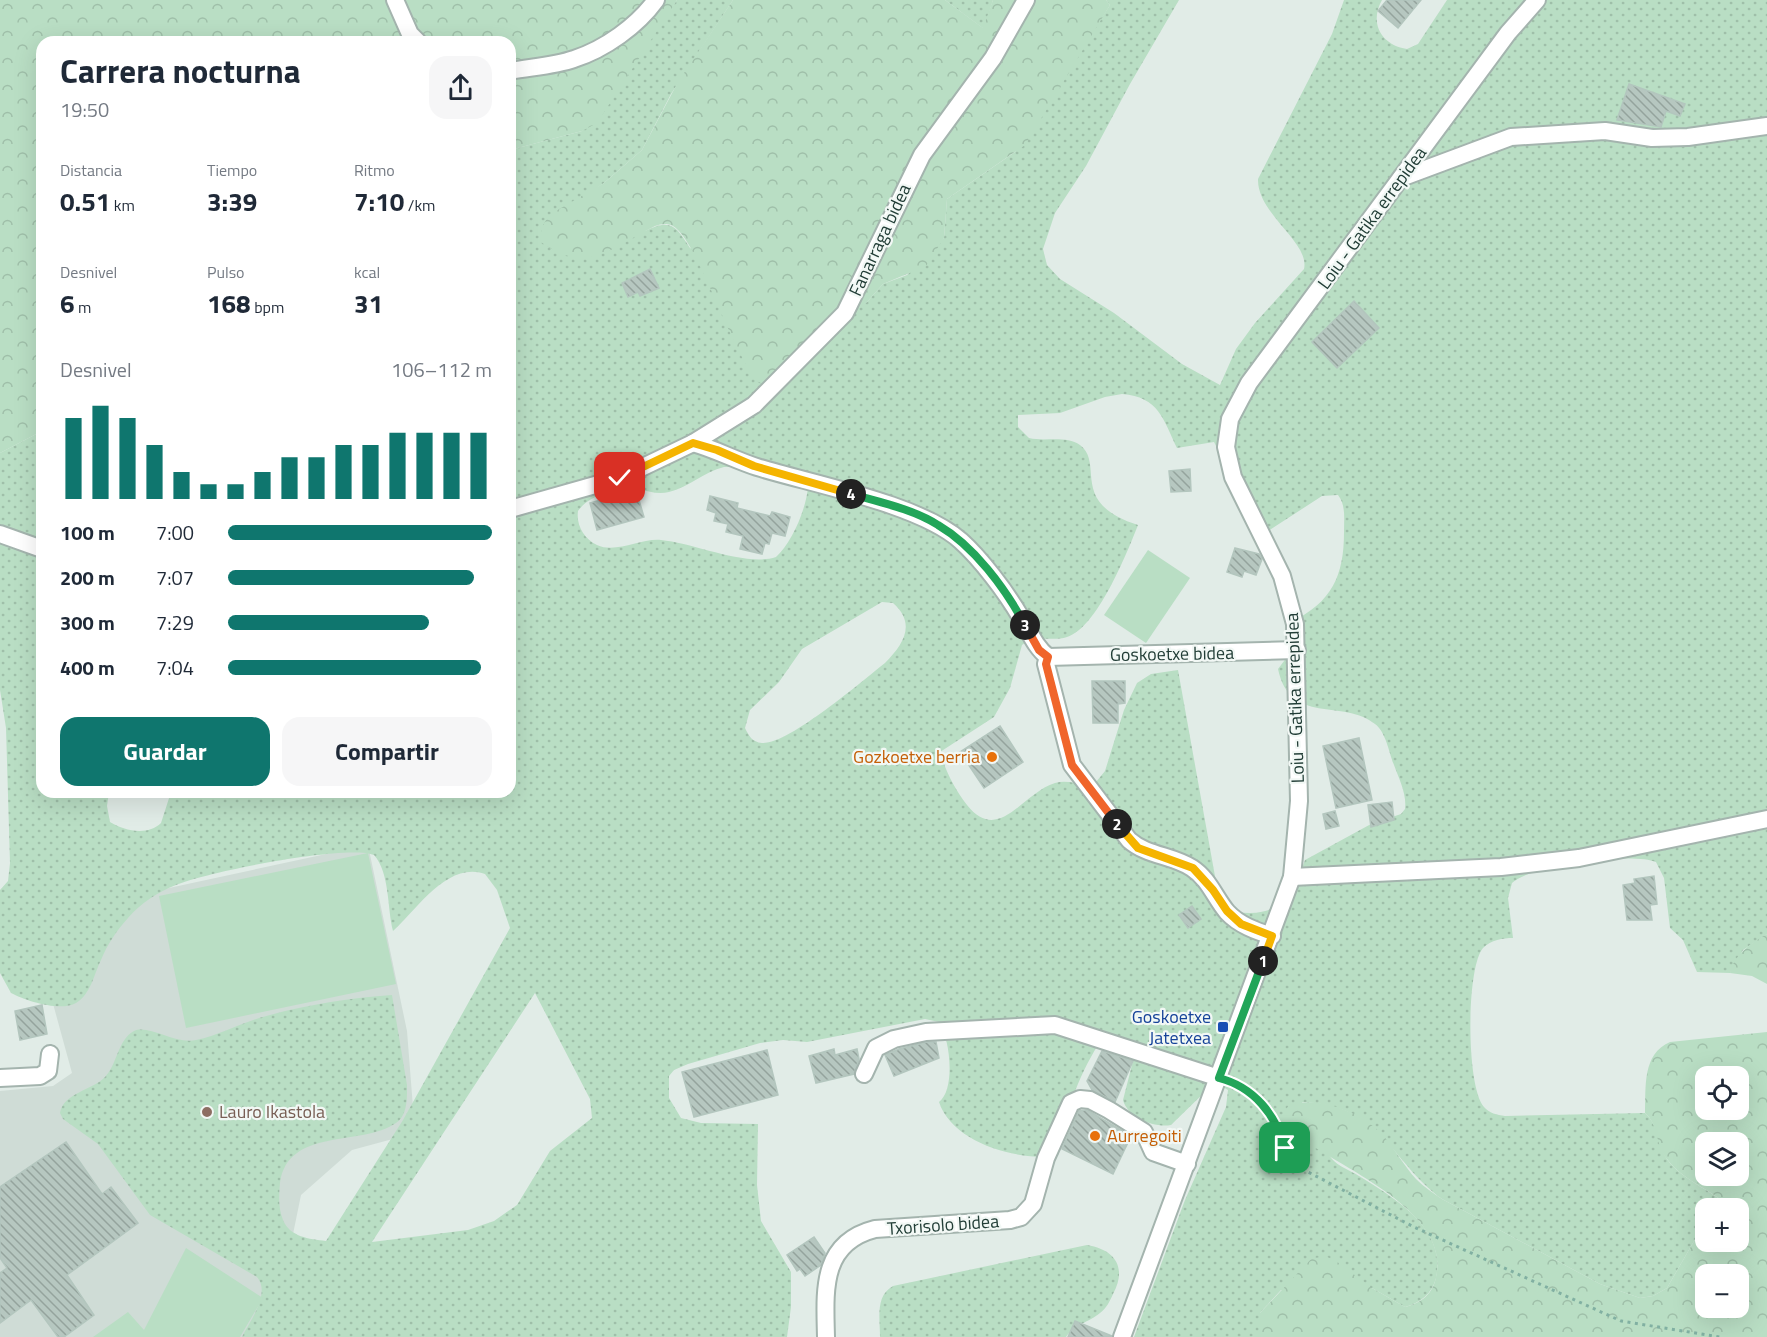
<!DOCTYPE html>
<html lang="es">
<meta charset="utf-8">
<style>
:root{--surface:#fff;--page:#f6f6f7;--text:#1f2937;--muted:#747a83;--accent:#0f766e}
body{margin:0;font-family:"Titillium Web",sans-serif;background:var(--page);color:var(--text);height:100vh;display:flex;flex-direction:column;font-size:22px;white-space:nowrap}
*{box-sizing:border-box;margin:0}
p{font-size:20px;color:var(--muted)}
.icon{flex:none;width:33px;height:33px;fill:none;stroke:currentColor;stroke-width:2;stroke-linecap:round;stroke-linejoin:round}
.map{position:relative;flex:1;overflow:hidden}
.drawer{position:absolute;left:36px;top:36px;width:480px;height:762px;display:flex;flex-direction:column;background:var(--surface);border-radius:18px;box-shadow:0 6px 24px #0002}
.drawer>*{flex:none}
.tools{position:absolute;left:1695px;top:1066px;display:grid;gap:12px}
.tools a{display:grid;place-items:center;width:54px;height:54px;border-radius:12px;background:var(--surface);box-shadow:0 6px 24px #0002;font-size:30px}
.pin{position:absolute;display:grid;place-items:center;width:51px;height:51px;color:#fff;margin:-26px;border-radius:12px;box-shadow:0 3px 9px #0006}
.km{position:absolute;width:30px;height:30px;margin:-15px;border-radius:50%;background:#222;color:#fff;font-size:16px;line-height:30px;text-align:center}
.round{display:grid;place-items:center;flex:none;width:63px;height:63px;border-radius:18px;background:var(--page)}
.headline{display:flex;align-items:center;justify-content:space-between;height:102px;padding:0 24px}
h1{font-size:33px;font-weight:700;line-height:45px}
.metrics{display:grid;grid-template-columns:repeat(3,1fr);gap:9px;height:102px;padding:6px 24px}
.metrics div{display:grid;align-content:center}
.metrics b{font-size:26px;font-weight:700}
.metrics small{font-size:16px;font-weight:400}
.metrics p{font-size:16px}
.chart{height:168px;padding:12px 24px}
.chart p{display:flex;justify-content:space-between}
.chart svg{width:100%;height:108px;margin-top:6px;stroke:var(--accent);stroke-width:6}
.action{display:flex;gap:12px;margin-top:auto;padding:12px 24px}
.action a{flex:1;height:69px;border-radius:18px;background:var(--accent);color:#fff;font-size:24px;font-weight:700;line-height:69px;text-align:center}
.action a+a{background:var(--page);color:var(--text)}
ul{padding:0 24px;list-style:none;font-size:20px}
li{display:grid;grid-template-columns:96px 72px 1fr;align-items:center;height:45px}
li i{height:15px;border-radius:8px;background:var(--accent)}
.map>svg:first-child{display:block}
</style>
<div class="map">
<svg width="1767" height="1337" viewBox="0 0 1767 1337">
<defs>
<pattern id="grass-dots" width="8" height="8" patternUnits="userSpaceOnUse" patternTransform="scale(1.5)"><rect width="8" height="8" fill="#b9dec4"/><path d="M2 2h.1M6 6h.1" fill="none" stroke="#9fbfa9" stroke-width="1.8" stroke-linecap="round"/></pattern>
<pattern id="forest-crowns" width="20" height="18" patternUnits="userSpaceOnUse" patternTransform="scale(1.5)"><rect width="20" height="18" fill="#b9dec4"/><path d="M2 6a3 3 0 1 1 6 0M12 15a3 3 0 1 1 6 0" fill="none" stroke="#9fbfa9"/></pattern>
<pattern id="building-back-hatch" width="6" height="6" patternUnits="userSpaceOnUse" patternTransform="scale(1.5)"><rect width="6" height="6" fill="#b6c7c0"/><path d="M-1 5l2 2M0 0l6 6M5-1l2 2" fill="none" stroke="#94a39d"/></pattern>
</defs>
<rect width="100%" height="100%" fill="#e1ece7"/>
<polygon fill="#cfdcd6" points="368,845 407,1031 415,1133 352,1150 301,1195 272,1337 0,1337 0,1091 53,1086 72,1073 35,938 155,891"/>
<g fill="url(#grass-dots)" fill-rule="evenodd">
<path d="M677 0H733L671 94 642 150 604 183 589 193 645 231C671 218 676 226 690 248L852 311 867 302 883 284 907 275 944 238 947 199 1015 152 1110 5 1106 0H1179L1130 84 1086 166 1055 213 1043 249 1047 265 1060 279 1114 313 1182 364 1220 385 1236 349 1255 323 1304 269C1310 242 1257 214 1258 179L1332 34 1344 0H1382C1369 23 1381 45 1407 49L1418 44 1447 0H1767V934L1743 950 1730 973 1697 972 1683 940 1670 928 1664 878 1656 862C1632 852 1530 865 1512 883L1508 898 1513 938C1503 938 1491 940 1483 948 1466 968 1466 1087 1484 1107 1489 1113 1497 1115 1505 1116L1645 1113C1660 1126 1657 1148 1670 1163 1683 1178 1704 1188 1720 1199L1713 1209H1706L1705 1222 1667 1288 1653 1296 1640 1298 1600 1284 1442 1199C1387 1158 1384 1106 1302 1102 1311 1120 1319 1144 1332 1159 1338 1166 1351 1171 1359 1176 1394 1198 1447 1228 1436 1278 1432 1294 1420 1303 1405 1307L1372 1288 1281 1290 1260 1313V1337H1134L1185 1200 1226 1107 1228 1090 1220 1085 1209 1088 1171 1125C1154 1128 1128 1118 1123 1100L1134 1057 1098 1045C1078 1077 1063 1118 1058 1156 1019 1161 953 1144 939 1102 956 1089 950 1038 939 1022L925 1019 807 1042 783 1040 760 1043 688 1064 674 1070 669 1076V1098L681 1118 701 1123 758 1124 757 1185 761 1221 791 1272V1307L787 1337H242C250 1321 271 1293 257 1277L150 1215 98 1144 63 1119 60 1113C63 1093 93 1090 105 1077 117 1065 118 1039 134 1031 148 1024 176 1045 196 1040 221 1035 244 1021 270 1015 310 1004 351 998 392 995L407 1085C407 1097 408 1115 396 1123 361 1147 288 1127 280 1183 279 1195 278 1208 283 1220 290 1237 309 1239 326 1241L403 1120 510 928 497 890 485 874C447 861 417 910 393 931 387 908 390 873 374 855 347 844 206 872 176 885 158 892 141 903 128 918 117 930 107 945 101 960 94 974 91 994 76 1003 61 1012 26 1001 11 993L0 973V890L8 881 10 863 6 728 0 690V453L42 431V792H109L107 806 110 822C124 831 148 836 161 823L171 792H510V150L582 131ZM1122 394C1159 397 1163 419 1177 448L1214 442 1262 535 1322 496 1338 495C1346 505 1344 519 1344 532 1344 576 1332 602 1291 622L1287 657 1278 669C1290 726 1343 698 1375 724 1386 732 1389 753 1394 765 1399 779 1407 794 1405 809L1401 814 1371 824 1305 860C1292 896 1279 918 1237 912L1218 893 1178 670 1151 674 1137 683 1124 710 1105 771 1096 782C1082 787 1069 779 1055 783 1022 793 999 845 967 805 954 788 946 772 940 752L994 717 1010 688 1022 645C1035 634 1053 642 1067 637 1097 628 1127 553 1138 525 1068 503 1105 464 1080 445 1066 435 1045 442 1029 438L1018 427V415L1060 413 1105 397ZM724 467H739L808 486C807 507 792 543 776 557 746 567 694 543 661 540 641 538 616 554 597 545 584 539 576 525 578 511 589 495 618 486 637 489 648 491 658 495 669 492 689 487 704 472 724 467ZM882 602 893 603C917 624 903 645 885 663 862 681 788 745 762 743 752 742 749 736 745 728L750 710 779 682 802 649ZM535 993 590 1099 592 1118 550 1151 517 1205 494 1221 468 1230 372 1242Z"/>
<polygon points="945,0 993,0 984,29"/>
<path d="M1087 1245C1116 1250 1127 1268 1113 1294 1110 1301 1106 1309 1100 1313 1088 1323 1076 1323 1066 1337H880C880 1318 875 1296 893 1286Z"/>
</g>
<g fill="url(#forest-crowns)" fill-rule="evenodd">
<polygon points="0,0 677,0 597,123 582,131 510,150 510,42 42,42 42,431 0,453"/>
<path d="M733 0H945L983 28 993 0H1106L1110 5 1025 145 947 199 944 238 926 266 883 284 867 302 764 384 759 383C731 353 698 240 673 226 667 223 661 224 655 226 612 247 588 276 541 242L542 227 549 215 604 183 642 150 678 82Z"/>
<path d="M1767 934V984L1752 976 1730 973C1734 955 1751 943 1767 934Z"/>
<path d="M1767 1032V1337H1260L1258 1323 1260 1313 1312 1258 1327 1257 1336 1261 1372 1288 1405 1307C1421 1303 1433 1294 1436 1277 1452 1209 1334 1166 1291 1131L1286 1125 1283 1114 1289 1105C1320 1095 1362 1113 1383 1135 1395 1149 1404 1166 1416 1179 1424 1187 1433 1193 1442 1199L1600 1284 1640 1298 1653 1296 1667 1288 1705 1222 1706 1242H1738V1209H1713L1720 1199C1703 1187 1679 1176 1667 1159 1655 1145 1659 1125 1645 1113 1646 1087 1642 1054 1670 1042ZM1706 1077H1738V1110H1706ZM1706 1143H1738V1176H1706ZM1706 1275H1738V1308H1706Z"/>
</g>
<g fill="#b9dec4">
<polygon points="1148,550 1190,578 1146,643 1104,615"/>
<polygon points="368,853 396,984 186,1028 159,896"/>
<polygon points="186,1248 263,1298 240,1337 93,1337 128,1312 144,1330"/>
</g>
<g fill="url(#building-back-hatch)" stroke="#b3c6be" stroke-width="1.5">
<polygon points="1387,0 1421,0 1398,28 1378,11"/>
<polygon points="1629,84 1685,104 1680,116 1666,111 1661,127 1617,120"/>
<polygon points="650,269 659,288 640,296 638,292 628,297 622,283"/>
<polygon points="1354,301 1379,328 1337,368 1312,342"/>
<polygon points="1190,469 1191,491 1171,492 1169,471"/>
<polygon points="636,490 644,517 597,530 590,503"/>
<polygon points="710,496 738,503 737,508 770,516 772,512 790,517 785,536 772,533 769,544 765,543 762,554 740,549 743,536 726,532 728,524 714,521 716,513 707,510"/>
<polygon points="1235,548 1259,554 1262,559 1256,575 1244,571 1242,577 1227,572"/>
<polygon points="1092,681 1125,681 1125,703 1118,704 1118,723 1093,723"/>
<polygon points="1000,726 1023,762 984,788 960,752"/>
<polygon points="1359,738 1372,800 1336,808 1323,746"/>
<polygon points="1392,802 1394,820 1371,827 1368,805"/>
<polygon points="1335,811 1339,826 1326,829 1323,814"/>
<polygon points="1654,876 1657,904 1650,905 1652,920 1627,920 1623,885 1635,883 1634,879"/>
<polygon points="1192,906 1201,919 1188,928 1179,915"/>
<polygon points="42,1005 47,1034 20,1040 15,1011"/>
<polygon points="927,1042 936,1042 939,1058 894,1076 885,1055 899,1049"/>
<polygon points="834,1049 835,1055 857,1049 859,1059 854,1074 816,1083 809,1056"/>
<polygon points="767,1050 778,1095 694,1117 682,1072"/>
<polygon points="1102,1051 1133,1061 1115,1102 1092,1090 1087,1081"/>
<polygon points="1087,1110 1131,1136 1113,1174 1062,1149 1079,1111"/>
<polygon points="66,1142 102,1194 111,1187 138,1223 67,1275 94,1315 64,1337 58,1337 31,1300 0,1323 0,1273 7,1268 0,1258 0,1187"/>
<polygon points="814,1237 825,1253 821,1265 805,1276 800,1269 797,1271 787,1255"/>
<polygon points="1075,1321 1112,1336 1112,1337 1068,1337"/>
</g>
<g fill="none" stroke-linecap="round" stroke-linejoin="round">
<defs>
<g id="minor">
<polyline points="395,0 410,34 418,42"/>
<path d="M510 71C531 67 554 66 574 59 605 49 637 26 656 0"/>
<polyline points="1401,178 1511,137 1605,131 1652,138 1688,137 1767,126"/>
<path d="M693 443C715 449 735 460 757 467 812 484 920 504 961 541 981 559 1006 592 1020 616 1029 630 1034 646 1048 657L1297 650"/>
<polyline points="510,509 620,478 693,443 754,405 845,313 922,155 993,58 1026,0"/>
<polyline points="0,534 42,549"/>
<path d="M1048 657 1046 664 1072 765 1129 840C1147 856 1172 855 1192 868 1209 879 1215 898 1227 912 1239 925 1256 931 1272 936"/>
<polyline points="1292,877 1501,867 1579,858 1767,819"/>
<polyline points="864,1074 876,1048 894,1039 926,1032 1055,1025 1219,1078"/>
<polyline points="0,1078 40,1076 48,1071 50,1054"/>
<path d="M826 1337C825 1292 820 1243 875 1229L1010 1220 1021 1217 1033 1204 1046 1158 1071 1103 1080 1099 1090 1100 1109 1110 1144 1132 1153 1152 1187 1164"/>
<polyline points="1122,1337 1292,877 1299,801 1295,624 1282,576 1233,477 1226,447 1230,419 1249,383 1508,33 1537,0"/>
</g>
</defs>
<use href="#minor" stroke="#a4b4ae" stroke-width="20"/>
<path stroke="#81b0a2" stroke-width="3" stroke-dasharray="3 4.5" stroke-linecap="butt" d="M1232 1082C1260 1099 1289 1123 1283 1159L1414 1227 1621 1321 1720 1337"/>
<use href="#minor" stroke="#fff" stroke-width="16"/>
</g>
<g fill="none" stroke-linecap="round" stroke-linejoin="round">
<defs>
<path id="split-1" d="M1263 961 1219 1078C1254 1087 1276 1115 1285 1148"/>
<polyline id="split-2" points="1117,824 1138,848 1193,868 1213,890 1227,911 1241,924 1272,936 1263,961"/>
<polyline id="split-3" points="1025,625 1039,650 1048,657 1046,664 1072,765 1117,824"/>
<path id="split-4" d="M851 494C879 502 913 509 938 525 974 546 1005 588 1025 625"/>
<polyline id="split-5" points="620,478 693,443 717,450 754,466 851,494"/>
</defs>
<use href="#split-1" stroke="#fff" stroke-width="12"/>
<use href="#split-2" stroke="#fff" stroke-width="12"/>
<use href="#split-3" stroke="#fff" stroke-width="12"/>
<use href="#split-4" stroke="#fff" stroke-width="12"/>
<use href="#split-5" stroke="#fff" stroke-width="12"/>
<use href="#split-1" stroke="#22a559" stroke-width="8"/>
<use href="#split-2" stroke="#f5b400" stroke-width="8"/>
<use href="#split-3" stroke="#f0652b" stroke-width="8"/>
<use href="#split-4" stroke="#22a559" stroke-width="8"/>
<use href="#split-5" stroke="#f5b400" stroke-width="8"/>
</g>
<g fill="#e8710a" stroke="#f2f8f5" stroke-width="2">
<circle cx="992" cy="757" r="6"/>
<circle cx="1095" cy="1136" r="6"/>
</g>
<rect fill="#1a4fb4" stroke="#f2f8f5" stroke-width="2" x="1217" y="1021" width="12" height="12" rx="3"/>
<circle fill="#8d6e63" stroke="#f2f8f5" stroke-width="2" cx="207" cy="1112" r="6"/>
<g text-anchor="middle" stroke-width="4.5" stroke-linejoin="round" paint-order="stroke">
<g font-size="18" fill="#213d36" stroke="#f2f8f5">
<text transform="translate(1372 218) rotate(-54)" y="6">Loiu - Gatika errepidea</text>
<text transform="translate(880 240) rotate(-65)" y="6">Fanarraga bidea</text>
<text transform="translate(1172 654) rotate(-1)" y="6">Goskoetxe bidea</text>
<text transform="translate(1295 698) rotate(-92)" y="6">Loiu - Gatika errepidea</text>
<text transform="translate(943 1225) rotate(-4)" y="6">Txorisolo bidea</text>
</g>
<g font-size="18" fill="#c56008" stroke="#f2f8f5" text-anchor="end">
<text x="980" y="763">Gozkoetxe berria</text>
<text x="1107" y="1142" text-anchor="start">Aurregoiti</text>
</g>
<g font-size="18" fill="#164399" stroke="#f2f8f5" text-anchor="end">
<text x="1211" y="1023">Goskoetxe<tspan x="1211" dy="21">Jatetxea</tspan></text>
</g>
<g font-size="18" fill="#785e54" stroke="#f2f8f5" text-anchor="start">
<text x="219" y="1118">Lauro Ikastola</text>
</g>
</g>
</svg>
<div class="tools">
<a><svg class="icon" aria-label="locate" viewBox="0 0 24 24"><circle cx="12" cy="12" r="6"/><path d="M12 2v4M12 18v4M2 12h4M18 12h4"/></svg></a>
<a><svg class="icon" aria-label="layers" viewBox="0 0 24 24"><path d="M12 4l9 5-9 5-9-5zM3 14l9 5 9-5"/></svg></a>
<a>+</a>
<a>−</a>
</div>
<div class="pin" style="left:1285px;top:1148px;background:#1e9e55"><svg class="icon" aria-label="arrive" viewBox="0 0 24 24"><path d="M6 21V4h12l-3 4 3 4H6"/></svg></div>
<div class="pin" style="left:620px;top:478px;background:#d93025"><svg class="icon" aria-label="check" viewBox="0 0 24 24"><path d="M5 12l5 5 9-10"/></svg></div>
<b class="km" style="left:1263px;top:961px">1</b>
<b class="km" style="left:1117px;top:824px">2</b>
<b class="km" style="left:1025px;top:625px">3</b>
<b class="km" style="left:851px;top:494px">4</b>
<section class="drawer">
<div class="headline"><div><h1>Carrera nocturna</h1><p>19:50</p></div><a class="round"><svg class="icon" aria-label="share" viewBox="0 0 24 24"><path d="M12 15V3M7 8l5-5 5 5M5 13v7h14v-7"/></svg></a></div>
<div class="metrics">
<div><p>Distancia</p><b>0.51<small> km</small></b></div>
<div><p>Tiempo</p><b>3:39</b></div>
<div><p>Ritmo</p><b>7:10<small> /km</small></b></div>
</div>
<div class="metrics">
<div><p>Desnivel</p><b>6<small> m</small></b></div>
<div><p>Pulso</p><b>168<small> bpm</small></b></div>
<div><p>kcal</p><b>31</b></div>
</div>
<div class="chart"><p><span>Desnivel</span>106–112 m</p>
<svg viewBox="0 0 160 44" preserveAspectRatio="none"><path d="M5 44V11M15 44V6M25 44V11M35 44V22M45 44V33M55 44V38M65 44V38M75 44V33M85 44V27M95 44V27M105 44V22M115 44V22M125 44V17M135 44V17M145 44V17M155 44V17"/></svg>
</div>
<ul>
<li><b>100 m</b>7:00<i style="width:100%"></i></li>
<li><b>200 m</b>7:07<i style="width:93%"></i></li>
<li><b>300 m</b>7:29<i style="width:76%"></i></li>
<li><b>400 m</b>7:04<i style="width:96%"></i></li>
</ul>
<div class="action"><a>Guardar</a><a>Compartir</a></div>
</section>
</div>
